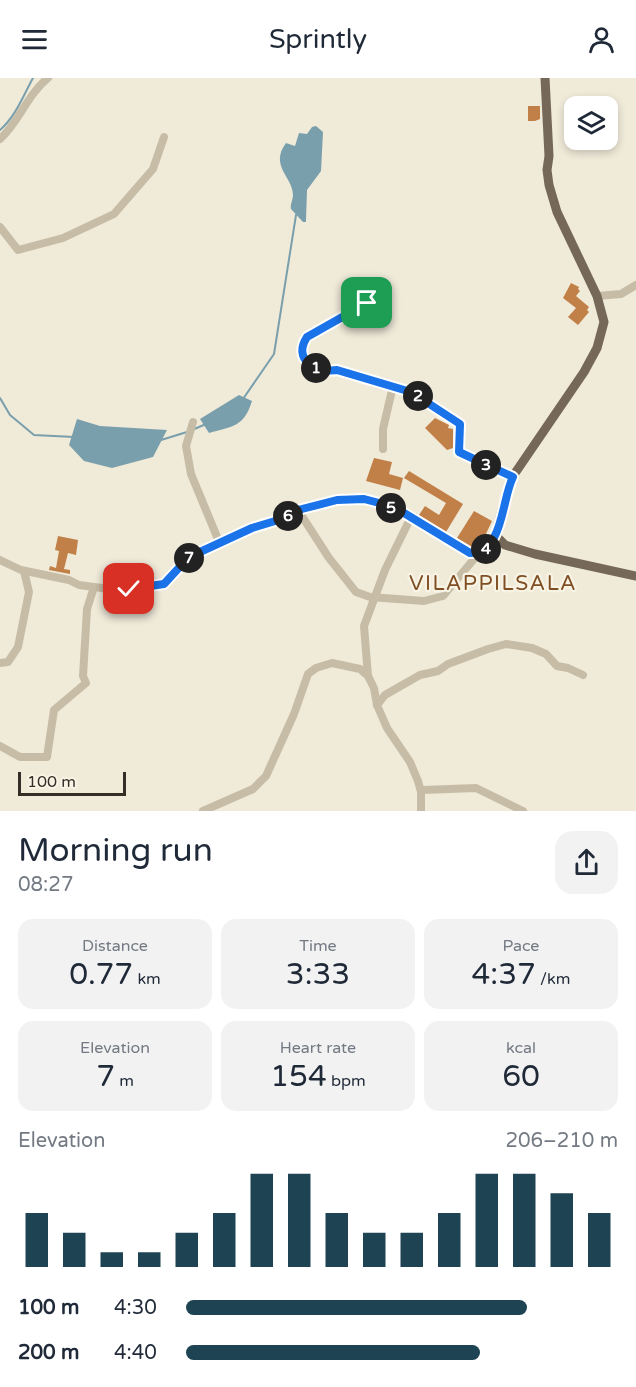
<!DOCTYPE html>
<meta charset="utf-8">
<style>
:root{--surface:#fff;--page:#f2f2f3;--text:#1f2937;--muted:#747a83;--accent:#1e4453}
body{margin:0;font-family:"Varela Round",sans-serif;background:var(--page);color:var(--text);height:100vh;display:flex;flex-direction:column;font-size:22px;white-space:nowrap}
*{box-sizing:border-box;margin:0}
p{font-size:20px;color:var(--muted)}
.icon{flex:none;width:33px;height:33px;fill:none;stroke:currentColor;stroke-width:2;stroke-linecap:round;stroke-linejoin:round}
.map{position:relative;height:733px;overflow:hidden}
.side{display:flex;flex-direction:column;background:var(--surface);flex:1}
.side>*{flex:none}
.buttons{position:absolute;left:564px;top:18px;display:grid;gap:12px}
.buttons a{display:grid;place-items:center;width:54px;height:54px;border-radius:12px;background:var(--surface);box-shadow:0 3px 9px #0003;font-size:30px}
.scale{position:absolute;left:18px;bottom:15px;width:108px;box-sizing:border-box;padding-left:6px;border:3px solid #342e27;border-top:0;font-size:16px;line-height:21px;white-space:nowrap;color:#342e27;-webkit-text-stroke:4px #f8f4e5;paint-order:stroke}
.pin{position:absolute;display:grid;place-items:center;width:51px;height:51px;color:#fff;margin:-26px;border-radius:12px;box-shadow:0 3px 9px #0006}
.km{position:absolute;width:30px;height:30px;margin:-15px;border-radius:50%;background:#222;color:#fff;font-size:16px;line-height:30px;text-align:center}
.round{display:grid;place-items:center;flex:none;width:63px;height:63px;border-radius:18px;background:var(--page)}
.head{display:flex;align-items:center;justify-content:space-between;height:102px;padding:0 18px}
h1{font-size:33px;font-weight:600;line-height:45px}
.stats{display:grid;grid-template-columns:repeat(3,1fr);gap:9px;height:102px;padding:6px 18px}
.stats div{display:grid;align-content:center;border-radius:15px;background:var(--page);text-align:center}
.stats b{font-size:30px;font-weight:600}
.stats small{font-size:16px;font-weight:400}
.stats p{font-size:16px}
.chart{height:168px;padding:12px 18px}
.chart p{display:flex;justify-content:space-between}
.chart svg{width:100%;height:108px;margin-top:6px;stroke:var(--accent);stroke-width:6}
ul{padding:0 18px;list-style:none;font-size:20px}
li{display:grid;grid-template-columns:96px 72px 1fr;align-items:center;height:45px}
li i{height:15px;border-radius:8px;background:var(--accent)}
header{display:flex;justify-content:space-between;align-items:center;height:78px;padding:0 18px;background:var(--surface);font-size:27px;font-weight:600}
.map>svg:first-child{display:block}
</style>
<header><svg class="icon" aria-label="menu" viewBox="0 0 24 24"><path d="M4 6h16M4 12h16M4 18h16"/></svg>Sprintly<svg class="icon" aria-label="person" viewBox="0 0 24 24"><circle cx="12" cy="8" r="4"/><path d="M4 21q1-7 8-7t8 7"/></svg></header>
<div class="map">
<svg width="636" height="733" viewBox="0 0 636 733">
<rect width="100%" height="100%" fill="#f0ead9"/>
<g fill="#7a9fac">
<path d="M316 48 323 54 321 93 307 112 306 142V144H303L291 131C290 126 293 122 293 117 293 99 269 88 286 65L295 68 299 55 307 56 312 49Z"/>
<path d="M239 317 252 323C244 349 233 348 209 355L200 341Z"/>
<polygon points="77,341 100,348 167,352 153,379 112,390 84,383 69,367"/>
</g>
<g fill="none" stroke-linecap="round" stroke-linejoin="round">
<g stroke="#7a9fac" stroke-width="2">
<path d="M0 52C16 38 23 18 33 0"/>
<polyline points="0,320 10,337 34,357 74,359"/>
<polyline points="243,321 274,276 296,137"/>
<polyline points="192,352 206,346"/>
<polyline points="161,362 187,354"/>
</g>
</g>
<g fill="#c18047">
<polygon points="528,28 540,28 540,41 535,43 528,43"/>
<polygon points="571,205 579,209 578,211 580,213 576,218 589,229 587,232 589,234 578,247 568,239 576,230 563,220"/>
<polygon points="435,340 449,347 448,350 453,351 453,370 447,372 425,350"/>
<polygon points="374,380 392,384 389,396 403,400 400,412 366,403"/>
<polygon points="409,393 463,426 446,454 419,437 425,428 439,437 446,425 404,400"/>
<polygon points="474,433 492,443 485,458 477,468 472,469 457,460"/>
<polygon points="58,458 78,462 76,477 68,475 64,491 70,492 70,496 49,492 50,488 56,490 59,473 55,472"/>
</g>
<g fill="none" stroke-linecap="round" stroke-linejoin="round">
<g stroke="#c7bda6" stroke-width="8">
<path d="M0 61C19 44 27 17 48 0"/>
<polyline points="0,149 18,172 63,160 114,136 153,91 164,59"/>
<polyline points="597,218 621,216 636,207"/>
<path d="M367 225 307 259C292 282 316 295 337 292L410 314 460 346 459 374 513 399"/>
<polyline points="193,344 186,368 191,396 220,466"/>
<polyline points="383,371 383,351 393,308"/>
<polyline points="298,432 329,480 356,514 370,519 424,523 443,518 479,475"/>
<path d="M0 482 21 492 69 502 79 507 117 512 150 509 164 505 187 481 232 459 310 428 348 421H364L404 435 470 475C483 475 491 470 495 457"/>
<polyline points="0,585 8,584 18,569 29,514 24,493"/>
<polyline points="368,598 364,548 385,492 411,439"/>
<polyline points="377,627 385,617 420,597 438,593 448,586 488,571 506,566 532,570 546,576 557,588 568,590 583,597"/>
<polyline points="0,668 20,679 47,679 54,632 86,605 83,598 87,531 94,509"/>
<polyline points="423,712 476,710 523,733"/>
<polyline points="203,733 253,711 266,698 294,636 308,596 316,590 332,585 360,591 368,598 374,610 377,627 387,650 410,684 418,703 421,714 421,733"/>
</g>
<polyline stroke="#756858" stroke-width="9" points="545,0 549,78 547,92 549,107 557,134 597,218 604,244 597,270 584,294 511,401 495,457 505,467 535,476 636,498"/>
</g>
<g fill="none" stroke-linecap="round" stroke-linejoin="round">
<defs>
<path id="route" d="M129 511 164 506 187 481 200 474 252 450 285 440 298 432 337 422 364 421 383 426 404 435 470 475C504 474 501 423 513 399L459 374 460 346 411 314 337 292C316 295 292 282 307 259L367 225"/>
</defs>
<use href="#route" stroke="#fff" stroke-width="12"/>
<use href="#route" stroke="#1a73e8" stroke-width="8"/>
</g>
<g text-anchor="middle" stroke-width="4.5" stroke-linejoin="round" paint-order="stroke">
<g font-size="21" letter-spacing="1.5" fill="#7f4e23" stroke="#f8f4e5">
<text x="493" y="512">VILAPPILSALA</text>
</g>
</g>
</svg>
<div class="buttons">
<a><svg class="icon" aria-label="layers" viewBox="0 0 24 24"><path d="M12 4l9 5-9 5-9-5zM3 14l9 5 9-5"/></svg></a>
</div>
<div class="scale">100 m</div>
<div class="pin" style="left:367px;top:225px;background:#1e9e55"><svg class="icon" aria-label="arrive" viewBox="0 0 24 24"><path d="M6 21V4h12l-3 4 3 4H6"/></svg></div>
<div class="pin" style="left:129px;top:511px;background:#d93025"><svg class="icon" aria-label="check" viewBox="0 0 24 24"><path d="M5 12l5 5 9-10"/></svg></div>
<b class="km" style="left:316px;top:290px">1</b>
<b class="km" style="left:418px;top:318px">2</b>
<b class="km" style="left:486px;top:387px">3</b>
<b class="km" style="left:486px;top:471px">4</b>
<b class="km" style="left:391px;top:430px">5</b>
<b class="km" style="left:288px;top:438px">6</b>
<b class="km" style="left:189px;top:480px">7</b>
</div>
<section class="side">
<div class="head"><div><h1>Morning run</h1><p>08:27</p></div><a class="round"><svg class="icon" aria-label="share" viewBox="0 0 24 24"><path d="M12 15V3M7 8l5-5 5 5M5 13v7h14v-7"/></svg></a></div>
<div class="stats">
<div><p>Distance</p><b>0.77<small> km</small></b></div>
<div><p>Time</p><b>3:33</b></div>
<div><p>Pace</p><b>4:37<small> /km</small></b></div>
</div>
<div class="stats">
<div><p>Elevation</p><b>7<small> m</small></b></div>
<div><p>Heart rate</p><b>154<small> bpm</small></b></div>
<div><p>kcal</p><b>60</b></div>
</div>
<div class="chart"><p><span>Elevation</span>206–210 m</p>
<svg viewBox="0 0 160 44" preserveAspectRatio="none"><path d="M5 44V22M15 44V30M25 44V38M35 44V38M45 44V30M55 44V22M65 44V6M75 44V6M85 44V22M95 44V30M105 44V30M115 44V22M125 44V6M135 44V6M145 44V14M155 44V22"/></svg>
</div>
<ul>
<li><b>100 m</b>4:30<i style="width:79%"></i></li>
<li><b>200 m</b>4:40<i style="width:68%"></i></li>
</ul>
</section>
